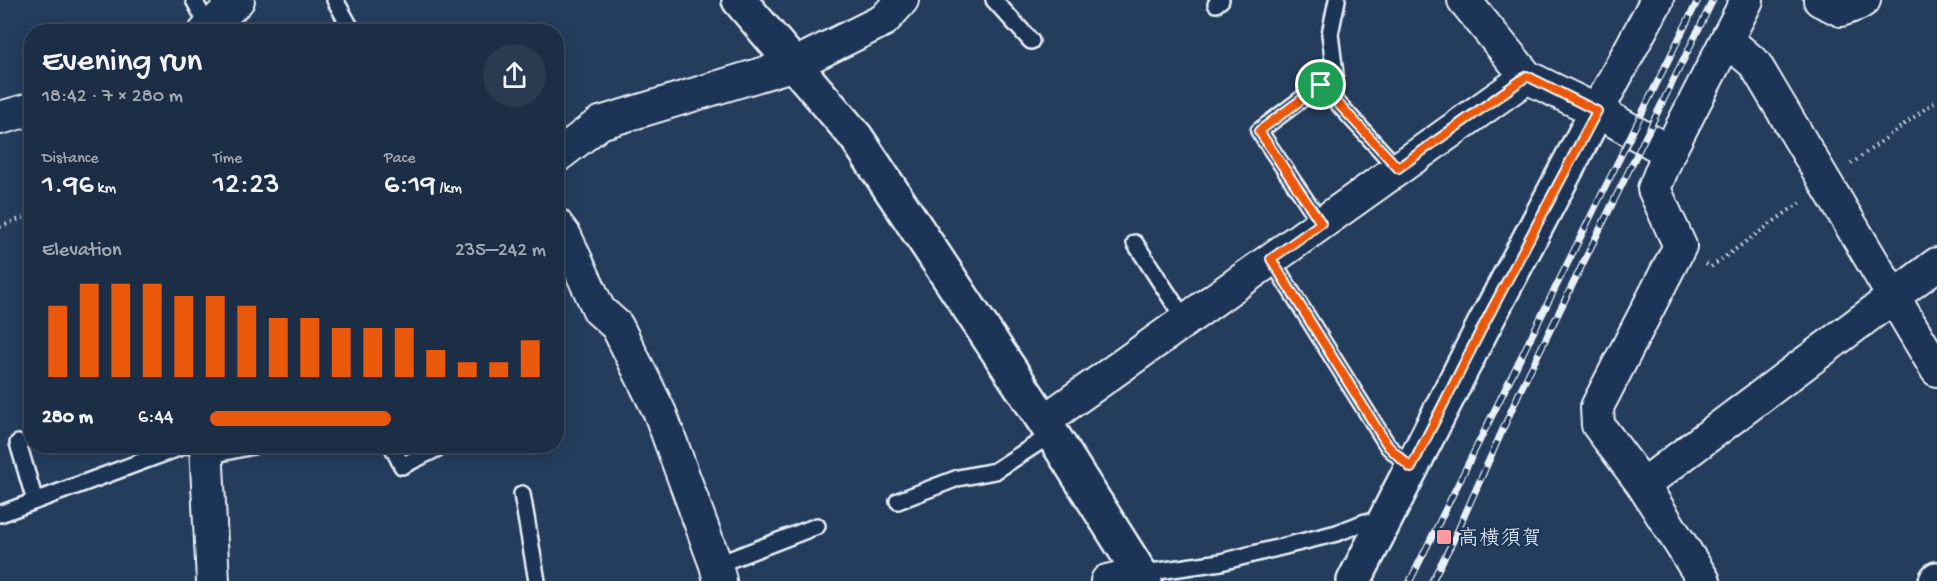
<!DOCTYPE html>
<meta charset="utf-8">
<style>
:root{--surface:#1c2e46;--page:#293a51;--text:#f1f3f6;--muted:#a0a8b3;--line:#3a4a5f;--accent:#ea580c}
body{margin:0;font-family:"Gochi Hand","Klee One",sans-serif;background:var(--page);color:var(--text);height:100vh;display:flex;flex-direction:column;font-size:22px;white-space:nowrap}
*{box-sizing:border-box;margin:0}
p{font-size:20px;color:var(--muted)}
.icon{flex:none;width:33px;height:33px;fill:none;stroke:currentColor;stroke-width:2;stroke-linecap:round;stroke-linejoin:round}
.map{position:relative;flex:1;overflow:hidden}
.panel{position:absolute;left:24px;top:24px;width:540px;height:429px;display:flex;flex-direction:column;background:var(--surface);border-radius:24px;box-shadow:0 3px 15px #0003,0 0 0 2px var(--line)}
.panel>*{flex:none}
.pin{position:absolute;display:grid;place-items:center;width:51px;height:51px;color:#fff;margin:-26px;border:3px solid #fff;border-radius:50%;box-shadow:0 2px 6px #0007}
.round{display:grid;place-items:center;flex:none;width:63px;height:63px;border-radius:32px;background:var(--page)}
.head{display:flex;align-items:center;justify-content:space-between;height:102px;padding:0 18px}
h1{font-size:33px;font-weight:600;line-height:45px}
.metrics{display:grid;grid-template-columns:repeat(3,1fr);gap:9px;height:102px;padding:6px 18px}
.metrics div{display:grid;align-content:center}
.metrics b{font-size:30px;font-weight:600}
.metrics small{font-size:16px;font-weight:400}
.metrics p{font-size:16px}
.chart{height:168px;padding:12px 18px}
.chart p{display:flex;justify-content:space-between}
.chart svg{width:100%;height:108px;margin-top:6px;stroke:var(--accent);stroke-width:6}
ul{padding:0 18px;list-style:none;font-size:20px}
li{display:grid;grid-template-columns:96px 72px 1fr;align-items:center;height:45px}
li i{height:15px;border-radius:8px;background:var(--accent)}
.map>svg:first-child{display:block}
</style>
<div class="map">
<svg width="1937" height="581" viewBox="0 0 1937 581">
<rect width="100%" height="100%" fill="#253d5d"/>
<filter id="ink" filterUnits="userSpaceOnUse"><feTurbulence type="fractalNoise" baseFrequency=".0167" numOctaves="2"/><feDisplacementMap in="SourceGraphic" scale="12" xChannelSelector="R" yChannelSelector="G"/><feConvolveMatrix kernelMatrix="1 2 1 2 8 2 1 2 1" color-interpolation-filters="sRGB"/></filter>
<g filter="url(#ink)">
<g fill="none" stroke-linecap="round" stroke-linejoin="round">
<defs>
<g id="service">
<polyline points="194,0 209,28"/>
<polyline points="335,0 353,32"/>
<polyline points="994,0 1031,41"/>
<polyline points="1216,4 1221,0"/>
<polyline points="1321,85 1398,169"/>
<polyline points="1321,223 1259,131 1335,74 1330,34 1337,0"/>
<polyline points="1135,243 1185,320"/>
<polyline points="1271,259 1388,446 1411,468"/>
<polyline points="18,443 35,501"/>
<polyline points="392,446 402,466 442,446"/>
<polyline points="207,456 253,446"/>
<polyline points="522,494 537,581"/>
<polyline points="898,501 958,478 995,471 1052,434"/>
<polyline points="0,514 184,446"/>
<polyline points="716,565 817,526"/>
<polyline points="1151,572 1221,562 1337,533 1365,522 1381,528"/>
</g>
<g id="minor">
<polyline points="1464,0 1527,77 1597,111 1669,152"/>
<polyline points="1820,0 1841,10 1858,4 1864,0"/>
<polyline points="205,32 238,0"/>
<polyline points="1727,40 1755,64 1937,370"/>
<polyline points="1597,111 1657,0"/>
<polyline points="0,118 32,109"/>
<polyline points="556,157 600,123 795,64 884,20 902,0"/>
<polyline points="556,224 565,236 599,310 617,326 660,413 716,565 720,581"/>
<polyline points="1044,421 1527,77"/>
<polyline points="206,446 213,581"/>
<polyline points="1643,485 1937,264"/>
<polyline points="1107,581 1140,573"/>
<polyline points="1704,581 1643,485 1598,425 1597,407 1680,246 1654,189 1669,152 1747,0"/>
</g>
<g id="tertiary">
<polyline points="739,0 856,137 1044,421 1145,581"/>
<polyline points="1354,581 1482,329 1597,111"/>
<polyline points="1936,581 1937,579"/>
</g>
</defs>
<use href="#service" stroke="#e8f1f8" stroke-width="20"/>
<use href="#minor" stroke="#e8f1f8" stroke-width="36"/>
<use href="#tertiary" stroke="#e8f1f8" stroke-width="38"/>
<g stroke="#e8f1f8" stroke-width="4" stroke-dasharray="1.5 4.5" stroke-linecap="butt">
<polyline points="1851,164 1937,100"/>
<polyline points="0,227 32,214"/>
<polyline points="1706,264 1711,267 1802,201"/>
</g>
<use href="#service" stroke="#1d3557" stroke-width="15"/>
<use href="#minor" stroke="#1d3557" stroke-width="32"/>
<use href="#tertiary" stroke="#1d3557" stroke-width="33"/>
<defs>
<g id="rail">
<polyline points="1410,581 1698,0"/>
<polyline points="1432,581 1453,541 1520,391 1713,0"/>
</g>
</defs>
<use href="#rail" stroke="#e8f1f8" stroke-width="7"/>
<use href="#rail" stroke="#1d3557" stroke-width="4.5" stroke-dasharray="14" stroke-linecap="butt"/>
</g>
</g>
<g fill="none" stroke-linecap="round" stroke-linejoin="round" filter="url(#ink)">
<defs>
<polygon id="route" points="1527,76 1597,111 1482,328 1411,468 1388,446 1271,259 1321,223 1259,131 1321,85 1398,168"/>
</defs>
<use href="#route" stroke="#fff" stroke-width="12"/>
<use href="#route" stroke="#ea580c" stroke-width="8"/>
</g>
<rect fill="#ff9aa2" stroke="#1d3557" stroke-width="2" x="1436" y="529" width="16" height="16" rx="3"/>
<g text-anchor="middle" stroke-width="4.5" stroke-linejoin="round" paint-order="stroke">
<g font-size="21" fill="#e8f1f8" stroke="#1d3557" text-anchor="start">
<text x="1458" y="544">高横須賀</text>
</g>
</g>
</svg>
<div class="pin" style="left:1321px;top:85px;background:#1e9e55"><svg class="icon" aria-label="arrive" viewBox="0 0 24 24"><path d="M6 21V4h12l-3 4 3 4H6"/></svg></div>
<section class="panel">
<div class="head"><div><h1>Evening run</h1><p>18:42 · 7 × 280 m</p></div><a class="round"><svg class="icon" aria-label="share" viewBox="0 0 24 24"><path d="M12 15V3M7 8l5-5 5 5M5 13v7h14v-7"/></svg></a></div>
<div class="metrics">
<div><p>Distance</p><b>1.96<small> km</small></b></div>
<div><p>Time</p><b>12:23</b></div>
<div><p>Pace</p><b>6:19<small> /km</small></b></div>
</div>
<div class="chart"><p><span>Elevation</span>235–242 m</p>
<svg viewBox="0 0 160 44" preserveAspectRatio="none"><path d="M5 44V15M15 44V6M25 44V6M35 44V6M45 44V11M55 44V11M65 44V15M75 44V20M85 44V20M95 44V24M105 44V24M115 44V24M125 44V33M135 44V38M145 44V38M155 44V29"/></svg>
</div>
<ul>
<li><b>280 m</b>6:44<i style="width:54%"></i></li>
</ul>
</section>
</div>
